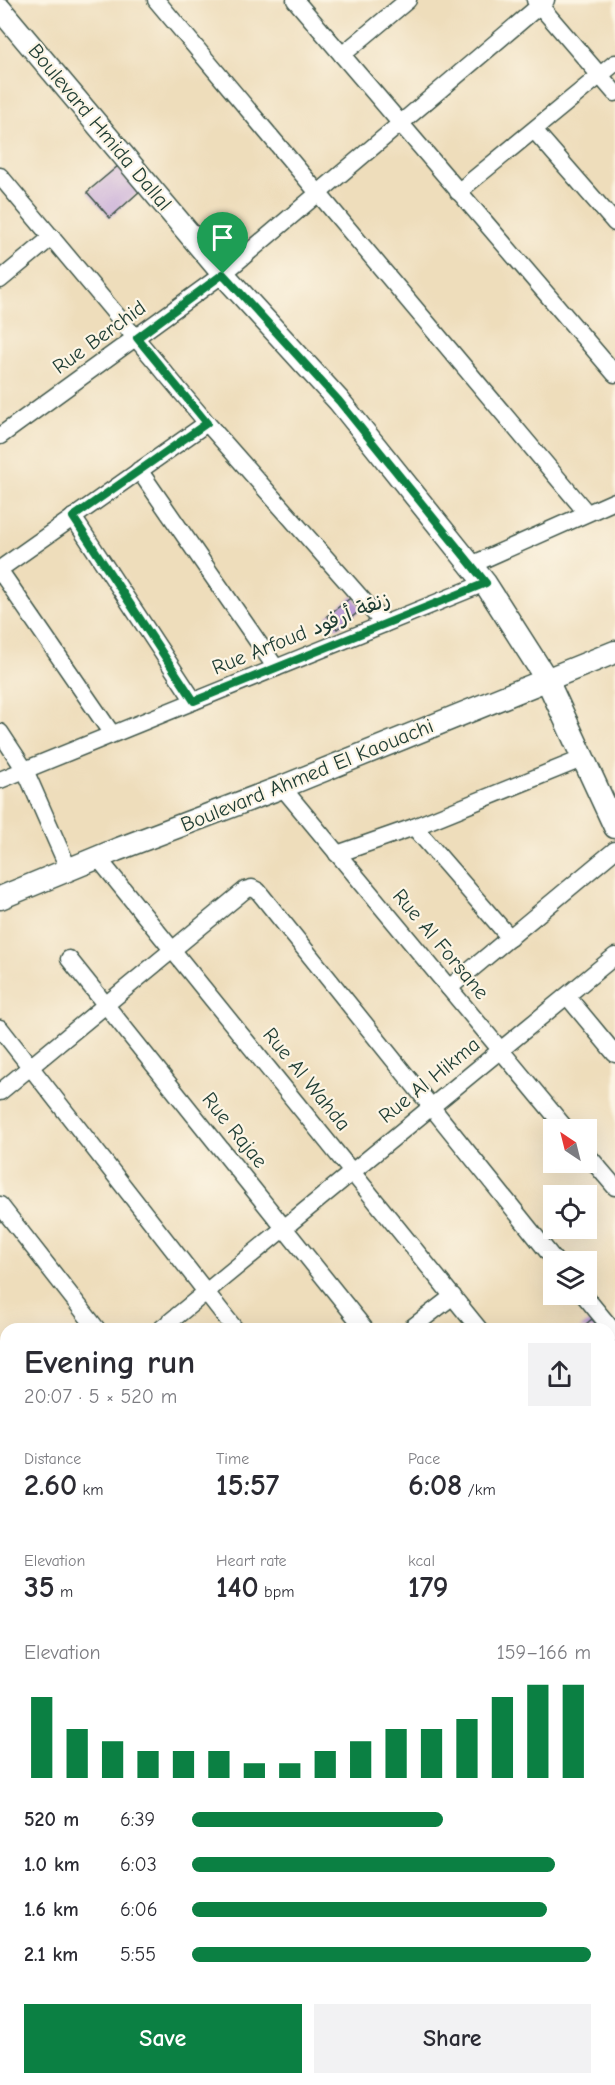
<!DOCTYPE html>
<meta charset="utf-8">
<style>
:root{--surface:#fff;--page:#f2f2f3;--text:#2b2b33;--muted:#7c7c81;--accent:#0b8043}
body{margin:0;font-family:"Comic Neue","Playpen Sans Arabic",sans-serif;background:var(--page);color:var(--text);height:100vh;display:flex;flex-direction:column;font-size:22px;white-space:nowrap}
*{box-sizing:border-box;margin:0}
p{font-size:20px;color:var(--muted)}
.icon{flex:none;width:33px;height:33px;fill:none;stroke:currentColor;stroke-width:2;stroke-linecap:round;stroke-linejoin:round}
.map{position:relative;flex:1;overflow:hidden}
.drawer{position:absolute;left:0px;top:1323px;width:615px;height:762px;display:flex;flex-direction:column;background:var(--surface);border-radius:18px 18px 0 0;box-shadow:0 6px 24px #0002}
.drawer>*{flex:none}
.needle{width:39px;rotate:325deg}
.fabs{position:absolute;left:543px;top:1119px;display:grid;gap:12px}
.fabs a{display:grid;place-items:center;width:54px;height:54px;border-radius:0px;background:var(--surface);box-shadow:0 6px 24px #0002;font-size:30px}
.pin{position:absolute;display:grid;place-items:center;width:51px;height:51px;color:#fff;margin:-62px -26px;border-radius:50% 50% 50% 0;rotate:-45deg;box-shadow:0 0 6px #0007}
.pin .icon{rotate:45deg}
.round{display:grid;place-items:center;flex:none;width:63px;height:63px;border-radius:0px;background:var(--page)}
.summary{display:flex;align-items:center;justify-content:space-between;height:102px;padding:0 24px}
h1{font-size:33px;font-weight:800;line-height:45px}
.figures{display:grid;grid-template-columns:repeat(3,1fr);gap:9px;height:102px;padding:6px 24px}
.figures div{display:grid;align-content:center}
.figures b{font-size:30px;font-weight:800}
.figures small{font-size:16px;font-weight:400}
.figures p{font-size:16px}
.chart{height:168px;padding:12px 24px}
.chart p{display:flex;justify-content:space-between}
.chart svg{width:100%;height:108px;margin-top:6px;stroke:var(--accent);stroke-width:6}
.primary-button{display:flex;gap:12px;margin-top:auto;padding:12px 24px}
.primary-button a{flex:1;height:69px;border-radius:0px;background:var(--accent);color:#fff;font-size:24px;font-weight:800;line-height:69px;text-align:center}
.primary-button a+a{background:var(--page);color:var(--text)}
ul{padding:0 24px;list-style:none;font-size:20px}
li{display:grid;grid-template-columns:96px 72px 1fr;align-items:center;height:45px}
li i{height:15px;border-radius:8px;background:var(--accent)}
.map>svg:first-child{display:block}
</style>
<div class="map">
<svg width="615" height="2085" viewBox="0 0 615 2085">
<rect width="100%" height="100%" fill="#fcf5e5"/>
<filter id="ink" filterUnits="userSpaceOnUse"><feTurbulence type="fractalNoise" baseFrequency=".0167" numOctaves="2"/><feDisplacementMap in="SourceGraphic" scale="12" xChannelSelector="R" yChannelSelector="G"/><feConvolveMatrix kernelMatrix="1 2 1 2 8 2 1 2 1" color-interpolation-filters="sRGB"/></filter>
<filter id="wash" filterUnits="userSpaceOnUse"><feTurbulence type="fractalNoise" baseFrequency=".008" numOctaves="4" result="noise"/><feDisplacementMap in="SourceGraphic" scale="24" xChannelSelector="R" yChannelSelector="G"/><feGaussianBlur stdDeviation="1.35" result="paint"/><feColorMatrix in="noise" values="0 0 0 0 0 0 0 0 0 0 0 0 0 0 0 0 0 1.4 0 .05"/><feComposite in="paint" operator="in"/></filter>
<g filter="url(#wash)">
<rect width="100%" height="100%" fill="#edb"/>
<g id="blocks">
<g fill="#b795d4">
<polygon points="118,166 140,191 110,218 87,192"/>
<polygon points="353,596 362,609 337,629 327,616"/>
<polygon points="592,1319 600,1329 580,1329"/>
</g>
</g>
</g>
<g filter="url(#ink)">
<use href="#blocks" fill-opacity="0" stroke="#3e5548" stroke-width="1.5"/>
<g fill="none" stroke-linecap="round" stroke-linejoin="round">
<defs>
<g id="street">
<polyline points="156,0 586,512"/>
<polyline points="295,0 615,374"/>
<polyline points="535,0 615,93"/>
<polyline points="342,55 408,0"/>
<polyline points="534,130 615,223"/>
<polyline points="0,176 207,423 384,624"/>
<polyline points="458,192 615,63"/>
<polyline points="0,280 52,237"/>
<polyline points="0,436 223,274 546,0"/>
<polyline points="139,470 276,668"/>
<polyline points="73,517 194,701"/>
<polyline points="471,565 615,501"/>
<polyline points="0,569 207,423"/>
<polyline points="0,571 112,734"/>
<polyline points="0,732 25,770 69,870"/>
<polyline points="0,780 485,583"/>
<polyline points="282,787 567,1130"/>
<polyline points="414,827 510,938"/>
<polyline points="337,854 414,827 584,758"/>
<polyline points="98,858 479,1329"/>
<polyline points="69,959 365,1329"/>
<polyline points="449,988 615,850"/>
<polyline points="567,996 615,1054"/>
<polyline points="0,1028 235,1329"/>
<polyline points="0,1092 245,890 252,888 258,891 556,1262"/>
<polyline points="586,1153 615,1187"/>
<polyline points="0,1205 97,1329"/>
<polyline points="583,1294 615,1333"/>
<polyline points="161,1329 615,956"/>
<polyline points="410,1329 453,1296"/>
<polyline points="0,1360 6,1368"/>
<polyline points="609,1374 615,1370"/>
<polyline points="0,1462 6,1457"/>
<polyline points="609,1490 615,1498"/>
<polyline points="0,1501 6,1509"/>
<polyline points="609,1634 615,1642"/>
<polyline points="0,1644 6,1652"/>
<polyline points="0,1751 6,1746"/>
<polyline points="609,1755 615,1750"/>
<polyline points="609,1810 615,1817"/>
<polyline points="0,1853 6,1848"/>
<polyline points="609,1874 615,1869"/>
<polyline points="0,1912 6,1920"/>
<polyline points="609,2011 615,2006"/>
<polyline points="131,2079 136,2085"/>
<polyline points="330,2079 334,2085"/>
<polyline points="440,2079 445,2085"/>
<polyline points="99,2085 107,2079"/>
<polyline points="502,2085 511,2079"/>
</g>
<g id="secondary">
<polyline points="0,9 223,274 339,401 485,583 547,680 615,827"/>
<polyline points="0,898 116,850 282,787 615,652"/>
</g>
</defs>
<use href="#street" stroke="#3e5548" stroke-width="19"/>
<use href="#secondary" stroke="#3e5548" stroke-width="25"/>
<use href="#street" stroke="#fff" stroke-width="16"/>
<use href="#secondary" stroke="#fff" stroke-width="22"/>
</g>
</g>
<g fill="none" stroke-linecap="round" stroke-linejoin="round" filter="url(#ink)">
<defs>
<polygon id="route" points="223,274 339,401 486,583 194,701 73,517 207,423 137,338"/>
</defs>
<use href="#route" stroke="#fff" stroke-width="12"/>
<use href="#route" stroke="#0b8043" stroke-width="8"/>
</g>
<g text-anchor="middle" stroke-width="4.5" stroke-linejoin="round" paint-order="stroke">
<g font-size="21" fill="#1f3d34" stroke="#fcf5e5">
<text transform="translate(100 127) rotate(50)" y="7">Boulevard Hmida Dallal</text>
<text transform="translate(99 337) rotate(-36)" y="7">Rue Berchid</text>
<text transform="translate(301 633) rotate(-22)" y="7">Rue Arfoud زنقة أرفود</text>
<text transform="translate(307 775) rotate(-22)" y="7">Boulevard Ahmed El Kaouachi</text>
<text transform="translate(441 944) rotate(50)" y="7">Rue Al Forsane</text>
<text transform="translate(307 1079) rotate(51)" y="7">Rue Al Wahda</text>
<text transform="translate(429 1080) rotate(-39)" y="7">Rue Al Hikma</text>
<text transform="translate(235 1130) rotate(51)" y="7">Rue Rajae</text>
</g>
</g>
</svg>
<div class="fabs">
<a><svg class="needle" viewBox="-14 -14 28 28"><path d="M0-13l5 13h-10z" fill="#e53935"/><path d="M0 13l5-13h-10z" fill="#7c7c81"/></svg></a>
<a><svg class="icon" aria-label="locate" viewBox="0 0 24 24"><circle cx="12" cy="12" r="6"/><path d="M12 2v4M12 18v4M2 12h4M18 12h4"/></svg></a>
<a><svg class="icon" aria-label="layers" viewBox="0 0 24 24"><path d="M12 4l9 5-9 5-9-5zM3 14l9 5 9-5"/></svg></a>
</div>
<div class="pin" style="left:223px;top:274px;background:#1e9e55"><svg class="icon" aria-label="arrive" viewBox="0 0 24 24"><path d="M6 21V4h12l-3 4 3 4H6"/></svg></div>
<section class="drawer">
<div class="summary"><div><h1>Evening run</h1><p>20:07 · 5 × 520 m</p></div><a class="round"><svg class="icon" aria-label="share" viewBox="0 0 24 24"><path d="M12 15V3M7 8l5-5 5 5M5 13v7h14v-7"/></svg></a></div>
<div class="figures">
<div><p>Distance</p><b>2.60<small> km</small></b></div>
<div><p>Time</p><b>15:57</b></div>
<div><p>Pace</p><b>6:08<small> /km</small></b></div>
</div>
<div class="figures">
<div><p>Elevation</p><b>35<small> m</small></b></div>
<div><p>Heart rate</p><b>140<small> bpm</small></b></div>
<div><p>kcal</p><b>179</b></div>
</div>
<div class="chart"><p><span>Elevation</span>159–166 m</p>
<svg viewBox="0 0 160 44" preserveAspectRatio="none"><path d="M5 44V11M15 44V24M25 44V29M35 44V33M45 44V33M55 44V33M65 44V38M75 44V38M85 44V33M95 44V29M105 44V24M115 44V24M125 44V20M135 44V11M145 44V6M155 44V6"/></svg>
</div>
<ul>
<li><b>520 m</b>6:39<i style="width:63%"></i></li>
<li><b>1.0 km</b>6:03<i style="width:91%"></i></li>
<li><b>1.6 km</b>6:06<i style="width:89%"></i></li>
<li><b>2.1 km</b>5:55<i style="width:100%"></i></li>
</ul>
<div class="primary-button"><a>Save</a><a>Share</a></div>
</section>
</div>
